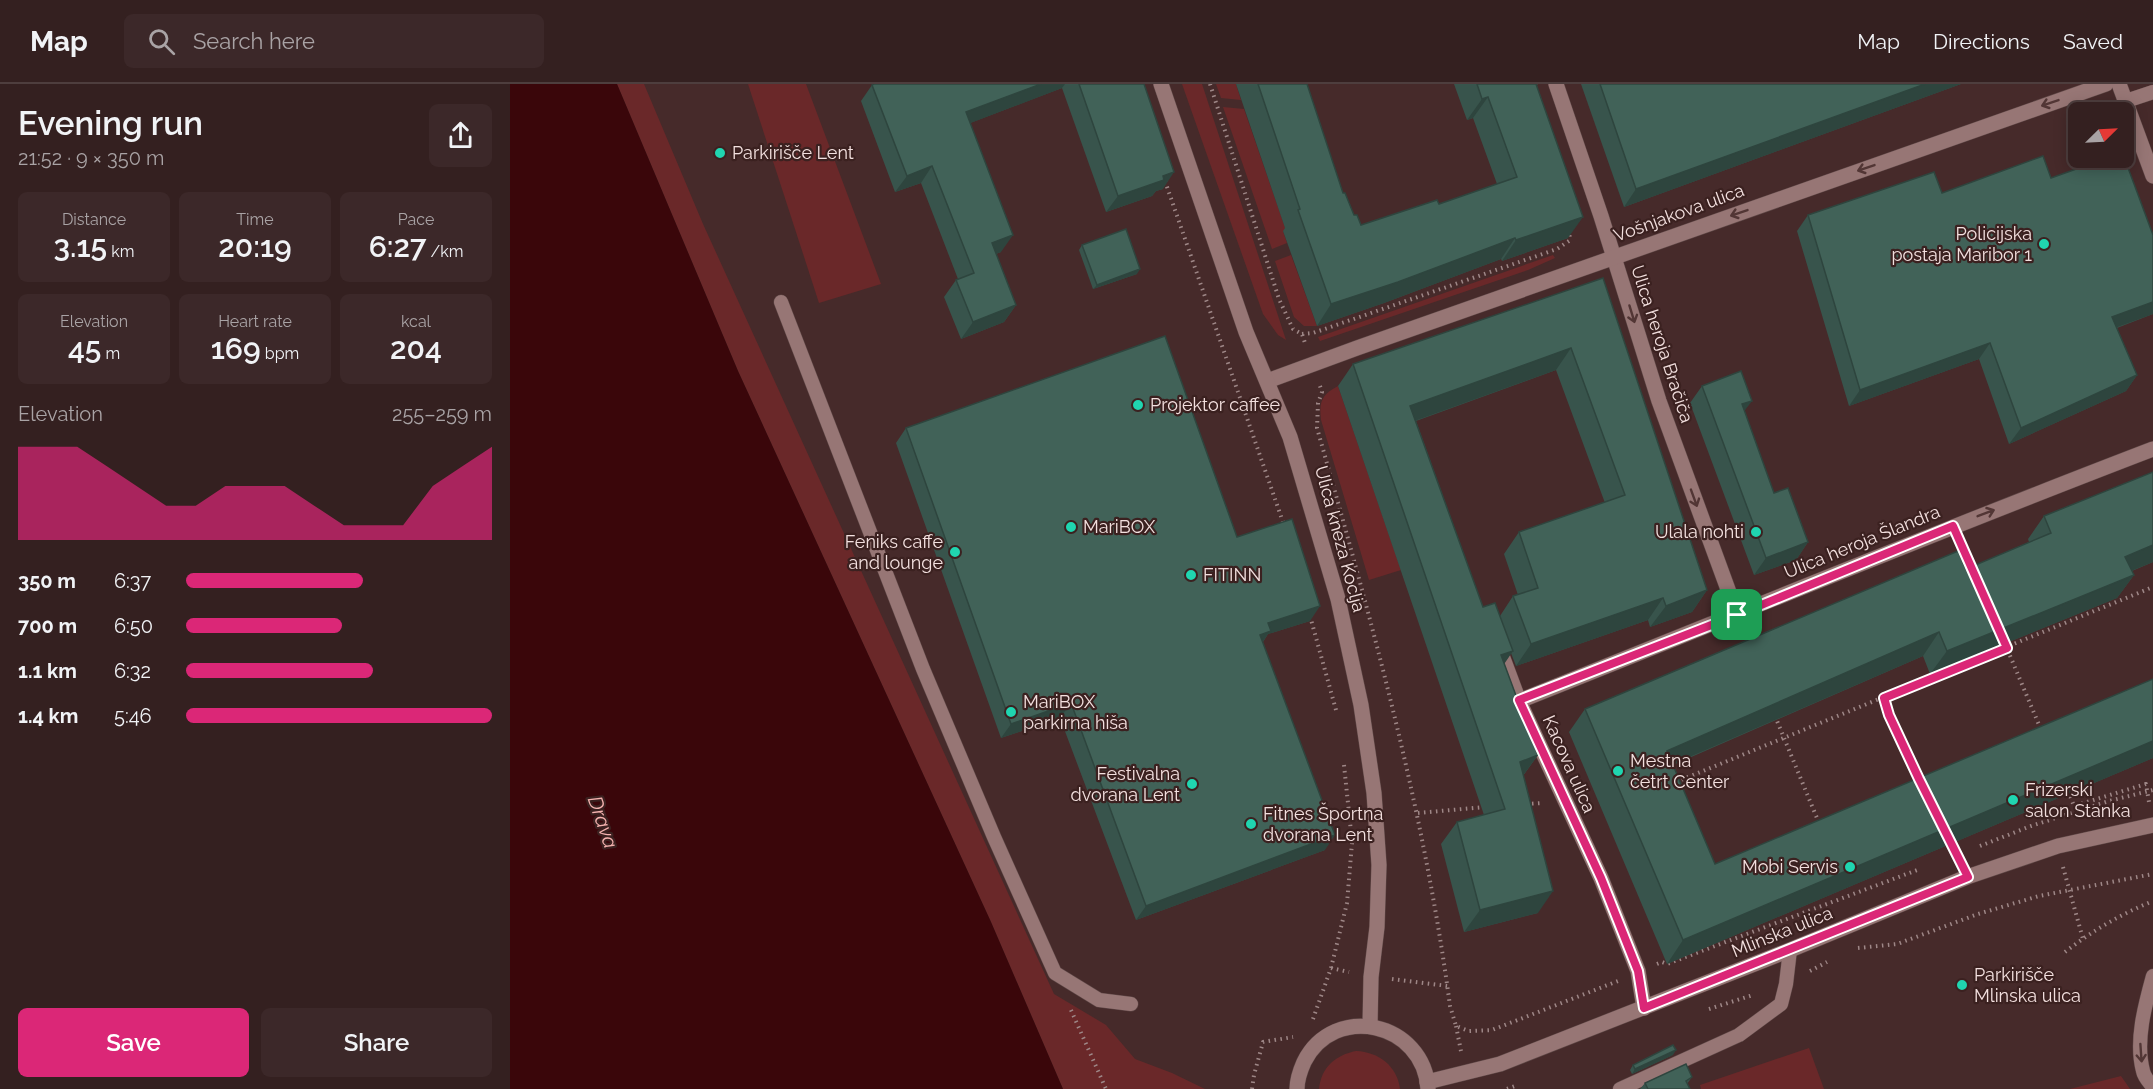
<!DOCTYPE html>
<meta charset="utf-8">
<style>
:root{--surface:#342020;--page:#3c2829;--text:#f1f3f6;--muted:#a9a3a5;--line:#4e3e3e;--accent:#db2777}
body{margin:0;font-family:Raleway,sans-serif;background:var(--page);color:var(--text);height:100vh;display:flex;flex-direction:column;font-size:22px;white-space:nowrap}
*{box-sizing:border-box;margin:0}
p{font-size:20px;color:var(--muted)}
.icon{flex:none;width:33px;height:33px;fill:none;stroke:currentColor;stroke-width:2;stroke-linecap:round;stroke-linejoin:round}
.map{position:relative;flex:1;overflow:hidden}
.side{display:flex;flex-direction:column;background:var(--surface);width:510px}
.side>*{flex:none}
.needle{width:39px;rotate:66deg}
.controls{position:absolute;left:1558px;top:18px;display:grid;gap:12px}
.controls a{display:grid;place-items:center;width:66px;height:66px;border-radius:9px;background:var(--surface);box-shadow:0 3px 15px #0003,0 0 0 2px var(--line);font-size:30px}
.pin{position:absolute;display:grid;place-items:center;width:51px;height:51px;color:#fff;margin:-26px;border-radius:12px;box-shadow:0 3px 9px #0006}
.round{display:grid;place-items:center;flex:none;width:63px;height:63px;border-radius:9px;background:var(--page)}
.headline{display:flex;align-items:center;justify-content:space-between;height:102px;padding:0 18px}
h1{font-size:33px;font-weight:600;line-height:45px}
.metrics{display:grid;grid-template-columns:repeat(3,1fr);gap:9px;height:102px;padding:6px 18px}
.metrics div{display:grid;align-content:center;border-radius:9px;background:var(--page);text-align:center}
.metrics b{font-size:30px;font-weight:600}
.metrics small{font-size:16px;font-weight:400}
.metrics p{font-size:16px}
.chart{height:168px;padding:12px 18px}
.chart p{display:flex;justify-content:space-between}
.chart svg{width:100%;height:108px;margin-top:6px;fill:var(--accent);opacity:.7}
.button{display:flex;gap:12px;margin-top:auto;padding:12px 18px}
.button a{flex:1;height:69px;border-radius:9px;background:var(--accent);color:#fff;font-size:24px;font-weight:600;line-height:69px;text-align:center}
.button a+a{background:var(--page);color:var(--text)}
ul{padding:0 18px;list-style:none;font-size:20px}
li{display:grid;grid-template-columns:96px 72px 1fr;align-items:center;height:45px}
li i{height:15px;border-radius:8px;background:var(--accent)}
header{display:flex;align-items:center;gap:36px;box-sizing:border-box;height:84px;padding:0 30px;background:var(--surface);border-bottom:2px solid var(--line)}
header strong{font-size:28px}
nav{display:flex;gap:33px;margin-inline-start:auto;font-size:21px}
.search{width:420px;height:54px;background:var(--page);display:flex;align-items:center;gap:15px;box-sizing:border-box;padding:0 21px;border-radius:9px;color:var(--muted);font-size:22px}
main{display:flex;flex:1;min-height:0}
.map>svg:first-child{display:block}
</style>
<header>
<strong>Map</strong>
<div class="search"><svg class="icon" aria-label="search" viewBox="0 0 24 24"><circle cx="10" cy="10" r="6"/><path d="M15 15l6 6"/></svg>Search here</div>
<nav><a>Map</a><a>Directions</a><a>Saved</a></nav>
</header>
<main>
<section class="side">
<div class="headline"><div><h1>Evening run</h1><p>21:52 · 9 × 350 m</p></div><a class="round"><svg class="icon" aria-label="share" viewBox="0 0 24 24"><path d="M12 15V3M7 8l5-5 5 5M5 13v7h14v-7"/></svg></a></div>
<div class="metrics">
<div><p>Distance</p><b>3.15<small> km</small></b></div>
<div><p>Time</p><b>20:19</b></div>
<div><p>Pace</p><b>6:27<small> /km</small></b></div>
</div>
<div class="metrics">
<div><p>Elevation</p><b>45<small> m</small></b></div>
<div><p>Heart rate</p><b>169<small> bpm</small></b></div>
<div><p>kcal</p><b>204</b></div>
</div>
<div class="chart"><p><span>Elevation</span>255–259 m</p>
<svg viewBox="0 0 160 44" preserveAspectRatio="none"><path d="M0 44V6L10 6L20 6L30 14L40 22L50 30L60 30L70 22L80 22L90 22L100 30L110 38L120 38L130 38L140 22L150 14L160 6V44z"/></svg>
</div>
<ul>
<li><b>350 m</b>6:37<i style="width:58%"></i></li>
<li><b>700 m</b>6:50<i style="width:51%"></i></li>
<li><b>1.1 km</b>6:32<i style="width:61%"></i></li>
<li><b>1.4 km</b>5:46<i style="width:100%"></i></li>
</ul>
<div class="button"><a>Save</a><a>Share</a></div>
</section>
<div class="map">
<svg width="1643" height="1005" viewBox="0 0 1643 1005">
<rect width="100%" height="100%" fill="#462a2a"/>
<g fill="#6a2829">
<polygon points="107,0 134,0 193,140 544,910 596,941 625,975 662,989 695,1005 553,1005 481,838 228,287"/>
<polygon points="238,0 296,0 371,200 309,219"/>
<polygon points="672,0 692,0 776,256 768,251 753,230"/>
<polygon points="706,0 726,0 731,16 711,14"/>
<polygon points="713,23 734,25 776,146 773,147 777,159 762,165"/>
<polygon points="781,171 807,242 794,242 784,233 765,177"/>
<polygon points="1043,171 1045,174 1018,186 810,257 808,253"/>
<path d="M828 302 891 486 859 496 811 336C809 318 811 311 828 302Z"/>
<polygon points="1299,964 1314,1005 1191,1005 1190,1001"/>
<path d="M846 967C869 968 887 982 890 1005H809C811 983 826 971 846 967Z"/>
<polygon points="1611,992 1620,1005 1560,1005"/>
</g>
<polygon fill="#3a060a" points="0,0 107,0 228,287 481,838 553,1005 0,1005"/>
<g fill="none" stroke-linecap="round" stroke-linejoin="round">
<defs>
<g id="service">
<polyline points="1616,17 1643,8"/>
<polyline points="271,218 413,585 484,753 545,889 589,916 621,920"/>
<path d="M1643 892C1635 921 1625 957 1633 987 1634 993 1639 998 1643 1003"/>
<polyline points="1110,1005 1229,951 1271,920 1276,900 1280,866"/>
</g>
<g id="minor">
<polyline points="1046,0 1091,132 1149,317 1227,530"/>
<polyline points="1609,0 1643,92"/>
<polyline points="757,297 847,264 1596,0"/>
<polyline points="988,561 1009,617 1091,794 1128,887 1134,924"/>
<path d="M1009 617C1220 533 1431 446 1643 365"/>
</g>
<g id="tertiary">
<polyline points="651,0 736,248 780,353 828,515 851,621 864,709 869,781 867,843 861,893 860,942"/>
<polyline points="917,998 990,980 1280,866 1457,793 1548,762 1643,741"/>
<path d="M787 1005C787 996 790 987 794 978 824 918 914 938 918 1005"/>
</g>
</defs>
<use href="#service" stroke="#5f4847" stroke-width="15"/>
<use href="#minor" stroke="#5f4847" stroke-width="16"/>
<use href="#tertiary" stroke="#5f4847" stroke-width="16"/>
<g stroke="#9e8787" stroke-width="4" stroke-dasharray="1.5 4.5" stroke-linecap="butt">
<polyline points="700,0 769,215 783,245 792,250 795,259"/>
<polyline points="655,97 774,441"/>
<polyline points="792,250 803,249 1047,165 1059,157 1060,148"/>
<path d="M810 302 812 308 808 319 807 344C861 535 914 724 940 922L946 942 959 947 982 946 1108 897"/>
<polyline points="1452,462 1462,485"/>
<polyline points="800,532 826,626"/>
<polyline points="1493,555 1532,648"/>
<polyline points="1374,614 1379,631 1411,699"/>
<polyline points="1265,632 1309,739"/>
<polyline points="834,681 841,748"/>
<polyline points="1166,698 1643,503"/>
<polyline points="1558,707 1564,722 1636,700 1639,718"/>
<polyline points="1016,720 1032,719"/>
<polyline points="908,729 975,723"/>
<polyline points="1440,757 1448,774"/>
<polyline points="1470,762 1521,742 1599,717 1643,706"/>
<polyline points="1553,783 1573,855"/>
<polyline points="1348,864 1387,860 1468,830 1529,812 1643,790"/>
<path d="M1555 868C1582 847 1611 830 1643 817"/>
<polyline points="1147,880 1152,878 1157,880 1410,785"/>
<polyline points="821,884 839,888"/>
<polyline points="1300,887 1317,878"/>
<polyline points="882,895 938,902"/>
<polyline points="1199,925 1243,911"/>
<polyline points="561,926 596,1005"/>
<polyline points="803,935 821,884 837,819 842,759"/>
<polyline points="946,942 951,967"/>
<polyline points="742,1005 744,991 753,958 783,953"/>
<polyline points="997,1005 1008,1001"/>
</g>
<use href="#service" stroke="#977675" stroke-width="14"/>
<use href="#minor" stroke="#977675" stroke-width="15"/>
<use href="#tertiary" stroke="#977675" stroke-width="15"/>
</g>
<g fill="#38544c" fill-rule="evenodd">
<polygon points="364,0 634,0 653,105 646,107 642,112 596,128 552,4 460,39 491,168 486,170 506,221 494,238 451,255 434,213 446,196 448,195 411,99 385,108 351,17 362,1"/>
<polygon points="726,0 797,0 833,109 844,131 851,141 929,120 987,100 963,34 957,36 944,0 1028,0 1027,1 1058,154 992,177 991,175 874,219 807,242 773,147 775,144"/>
<polygon points="1071,0 1451,0 1114,123"/>
<polygon points="1541,94 1643,151 1643,230 1607,244 1627,291 1616,307 1499,360 1469,275 1339,322 1287,147 1298,131 1432,109"/>
<polygon points="572,161 627,190 583,205 569,166"/>
<path d="M1093 194 1197 506 1182 528 1140 543 1138 536 1006 582 1001 569 994 579 1028 671 1013 692 1028 829 954 848 931 760 947 738 974 731 828 302 843 280ZM1046 286 1095 419 1009 448 994 470 1008 511 1003 512 990 532 973 523 906 337Z"/>
<polygon points="1192,302 1234,327 1264,409 1298,458 1286,476 1244,491 1180,319"/>
<polygon points="396,344 727,453 800,537 758,550 753,558 815,766 626,836 550,634 491,654 386,359"/>
<polygon points="1643,388 1643,478 1622,487 1624,491 1607,514 1420,590 1413,572 1163,681 1205,780 1643,595 1643,674 1157,880 1059,648 1075,625 1456,485 1519,458 1518,455 1534,432"/>
<polygon points="1163,971 1122,990 1120,986 1123,981"/>
<polygon points="1182,993 1177,1000 1180,1005 1130,1005 1135,999"/>
</g>
<g fill="#2e453e">
<polygon points="531,0 555,0 552,4 445,45 456,28"/>
<polygon points="1415,0 1451,0 1114,123 1126,105"/>
<polygon points="978,13 963,34 957,36 972,15"/>
<polygon points="422,82 411,99 385,108 397,92"/>
<polygon points="664,88 653,105 646,107 642,112 596,128 608,112"/>
<polygon points="1073,133 1058,154 992,177 1006,156"/>
<polygon points="503,151 491,168 470,176 482,159"/>
<polygon points="1005,154 991,175 874,219 807,242 821,220"/>
<polygon points="630,185 627,190 583,205 587,201"/>
<polygon points="1643,218 1643,230 1591,249 1602,233"/>
<polygon points="506,221 494,238 451,255 463,238"/>
<polygon points="1480,259 1469,275 1339,322 1350,306"/>
<polygon points="1061,264 1046,286 885,344 900,322"/>
<polygon points="1627,291 1616,307 1499,360 1511,344"/>
<polygon points="1242,317 1229,334 1232,320"/>
<polygon points="1298,458 1286,476 1244,491 1256,474"/>
<polygon points="1643,461 1643,478 1599,496 1615,473"/>
<polygon points="1624,491 1607,514 1420,590 1437,567"/>
<polygon points="1197,506 1182,528 1140,543 1156,522"/>
<polygon points="1153,514 1138,536 1006,582 1021,560"/>
<polygon points="810,522 800,537 758,550 750,562 740,566 758,539"/>
<polygon points="1429,548 1413,572 1140,690 1157,667"/>
<polygon points="1003,567 988,589 991,571"/>
<polygon points="561,619 550,634 491,654 501,640"/>
<polygon points="1643,657 1643,674 1157,880 1173,856"/>
<polygon points="1028,671 1012,693 1010,678"/>
<polygon points="825,751 815,766 626,836 636,822"/>
<polygon points="1043,807 1028,829 954,848 970,826"/>
<polygon points="1166,966 1163,971 1122,990 1125,985"/>
</g>
<g fill="#416258" stroke="#2e453e" stroke-width="1.5">
<polygon points="364,0 531,0 456,28 503,151 482,159 506,221 463,238 446,196 464,189 422,82 397,92 362,1"/>
<polygon points="569,0 634,0 664,88 653,92 654,96 608,112"/>
<polygon points="748,0 797,0 833,109 835,109 844,131 847,131 851,141 927,116 929,120 1007,93 978,13 972,15 967,0 1026,0 1073,133 1006,156 1005,154 888,198 821,220 788,126 790,125"/>
<polygon points="1090,0 1415,0 1126,105"/>
<polygon points="1533,72 1541,94 1597,74 1614,73 1643,151 1643,218 1602,233 1627,291 1511,344 1480,259 1350,306 1298,131 1424,88 1432,109"/>
<polygon points="616,145 630,185 587,201 572,161"/>
<polygon points="1093,194 1197,506 1156,522 1153,514 1021,560 1003,512 1028,504 1009,448 1115,411 1061,264 900,322 973,523 985,519 1003,567 991,571 1028,671 1010,678 1043,807 970,826 947,738 995,725 843,280"/>
<polygon points="655,252 727,453 782,435 810,522 758,539 761,547 750,551 825,751 636,822 561,619 501,640 396,344"/>
<polygon points="1231,287 1242,317 1232,320 1264,409 1278,404 1298,458 1256,474 1192,302"/>
<polygon points="1643,388 1643,461 1615,473 1624,491 1437,567 1429,548 1157,667 1205,780 1643,595 1643,657 1173,856 1075,625 1448,467 1456,485 1541,449 1534,432"/>
<polygon points="1163,961 1166,966 1125,985 1123,981"/>
<polygon points="1176,980 1182,993 1176,997 1180,1005 1138,1005 1135,999"/>
</g>
<defs><path id="oneway-shaft" d="M-6 0H5M1.5-3L5.5 0L1.5 3" fill="none" stroke-width="1.6" stroke-linecap="round" stroke-linejoin="round" transform="scale(1.5)"/></defs>
<g stroke="#523635">
<use href="#oneway-shaft" transform="translate(1540 19) rotate(161)"/>
<use href="#oneway-shaft" transform="translate(1356 84) rotate(161)"/>
<use href="#oneway-shaft" transform="translate(1229 129) rotate(161)"/>
<use href="#oneway-shaft" transform="translate(1122 230) rotate(73)"/>
<use href="#oneway-shaft" transform="translate(1184 414) rotate(70)"/>
<use href="#oneway-shaft" transform="translate(1476 429) rotate(-21)"/>
<use href="#oneway-shaft" transform="translate(1631 969) rotate(86)"/>
</g>
<g fill="none" stroke-linecap="round" stroke-linejoin="round">
<defs>
<polygon id="route" points="1443,442 1497,564 1374,614 1379,631 1409,695 1458,793 1134,924 1128,887 1091,794 1009,616 1227,531"/>
</defs>
<use href="#route" stroke="#fff" stroke-width="12"/>
<use href="#route" stroke="#db2777" stroke-width="8"/>
</g>
<g fill="#20d5b0" stroke="#3b2120" stroke-width="2">
<circle cx="210" cy="69" r="6"/>
<circle cx="1534" cy="160" r="6"/>
<circle cx="628" cy="321" r="6"/>
<circle cx="561" cy="443" r="6"/>
<circle cx="1246" cy="448" r="6"/>
<circle cx="445" cy="468" r="6"/>
<circle cx="681" cy="491" r="6"/>
<circle cx="501" cy="628" r="6"/>
<circle cx="1108" cy="687" r="6"/>
<circle cx="682" cy="700" r="6"/>
<circle cx="1503" cy="716" r="6"/>
<circle cx="741" cy="740" r="6"/>
<circle cx="1340" cy="783" r="6"/>
<circle cx="1452" cy="901" r="6"/>
</g>
<g text-anchor="middle" stroke-width="4.5" stroke-linejoin="round" paint-order="stroke">
<g font-size="18" fill="#f3e0df" stroke="#3b2120" text-anchor="start">
<text x="222" y="75">Parkirišče Lent</text>
<text x="1522" y="156" text-anchor="end">Policijska<tspan x="1522" dy="21">postaja Maribor 1</tspan></text>
<text x="640" y="327">Projektor caffee</text>
<text x="573" y="449">MariBOX</text>
<text x="1234" y="454" text-anchor="end">Ulala nohti</text>
<text x="433" y="464" text-anchor="end">Feniks caffe<tspan x="433" dy="21">and lounge</tspan></text>
<text x="693" y="497">FITINN</text>
<text x="513" y="624">MariBOX<tspan x="513" dy="21">parkirna hiša</tspan></text>
<text x="1120" y="683">Mestna<tspan x="1120" dy="21">četrt Center</tspan></text>
<text x="670" y="696" text-anchor="end">Festivalna<tspan x="670" dy="21">dvorana Lent</tspan></text>
<text x="1515" y="712">Frizerski<tspan x="1515" dy="21">salon Stanka</tspan></text>
<text x="753" y="736">Fitnes Športna<tspan x="753" dy="21">dvorana Lent</tspan></text>
<text x="1328" y="789" text-anchor="end">Mobi Servis</text>
<text x="1464" y="897">Parkirišče<tspan x="1464" dy="21">Mlinska ulica</tspan></text>
</g>
<g font-size="18" fill="#f3e0df" stroke="#3b2120">
<text transform="translate(1169 129) rotate(-20)" y="6">Vošnjakova ulica</text>
<text transform="translate(1152 260) rotate(72)" y="6">Ulica heroja Bračiča</text>
<text transform="translate(830 455) rotate(75)" y="6">Ulica kneza Koclja</text>
<text transform="translate(1352 458) rotate(-22)" y="6">Ulica heroja Šlandra</text>
<text transform="translate(1059 680) rotate(66)" y="6">Kacova ulica</text>
<text transform="translate(1272 848) rotate(-22)" y="6">Mlinska ulica</text>
</g>
<g font-size="20" font-style="italic" fill="#f5b2af" stroke="#3b2120">
<text transform="translate(93 738) rotate(71)" y="7">Drava</text>
</g>
</g>
</svg>
<div class="controls">
<a><svg class="needle" viewBox="-14 -14 28 28"><path d="M0-13l5 13h-10z" fill="#e53935"/><path d="M0 13l5-13h-10z" fill="#a9a3a5"/></svg></a>
</div>
<div class="pin" style="left:1227px;top:531px;background:#1e9e55"><svg class="icon" aria-label="arrive" viewBox="0 0 24 24"><path d="M6 21V4h12l-3 4 3 4H6"/></svg></div>
</div>
</main>
